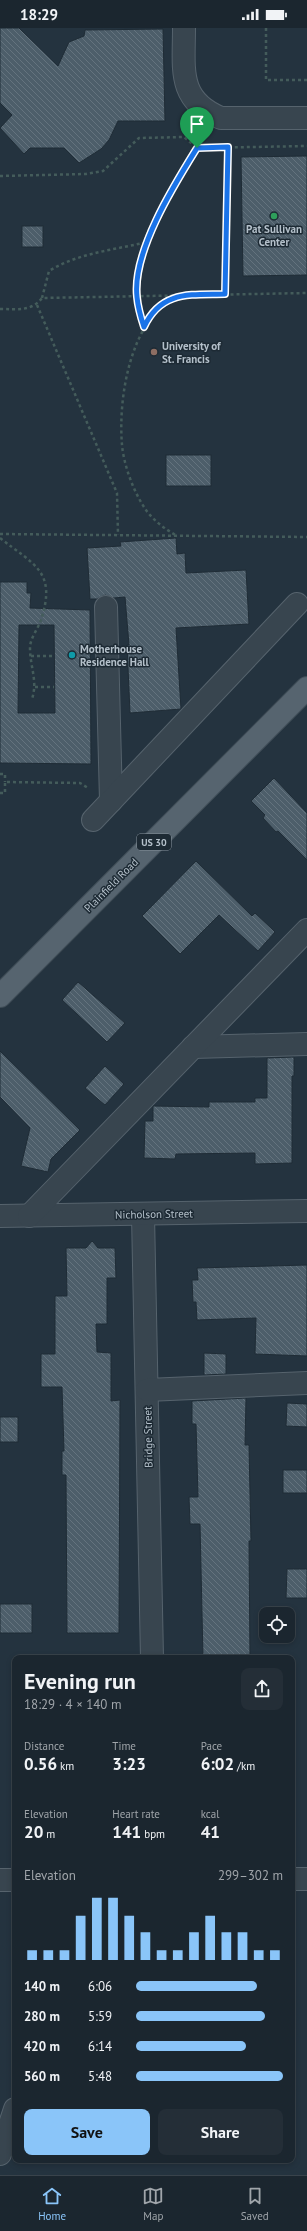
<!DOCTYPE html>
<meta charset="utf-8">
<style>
:root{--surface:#1b262f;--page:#242e37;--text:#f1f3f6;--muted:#a0a5aa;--line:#39434b;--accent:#8ac5f9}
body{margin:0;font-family:"PT Sans",sans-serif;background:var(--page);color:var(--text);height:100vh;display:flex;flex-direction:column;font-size:15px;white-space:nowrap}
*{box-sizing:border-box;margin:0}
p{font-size:13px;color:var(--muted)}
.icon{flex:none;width:22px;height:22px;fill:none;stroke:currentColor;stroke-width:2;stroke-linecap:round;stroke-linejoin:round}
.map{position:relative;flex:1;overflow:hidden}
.drawer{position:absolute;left:12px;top:1627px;width:283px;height:508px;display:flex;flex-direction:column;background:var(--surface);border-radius:8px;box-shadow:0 2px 6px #0003,0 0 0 1px var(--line)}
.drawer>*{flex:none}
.buttons{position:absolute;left:259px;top:1579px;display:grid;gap:8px}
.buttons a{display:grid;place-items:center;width:36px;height:36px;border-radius:8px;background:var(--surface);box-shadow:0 2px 6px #0003,0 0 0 1px var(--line);font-size:20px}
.pin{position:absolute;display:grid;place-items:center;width:34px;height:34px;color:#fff;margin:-41px -17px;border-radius:50% 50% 50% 0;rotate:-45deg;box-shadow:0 0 4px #0007}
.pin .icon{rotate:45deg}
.round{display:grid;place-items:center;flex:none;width:42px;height:42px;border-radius:8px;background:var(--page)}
.overview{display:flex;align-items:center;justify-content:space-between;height:68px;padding:0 12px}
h1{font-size:22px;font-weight:600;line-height:30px}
.stats{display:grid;grid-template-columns:repeat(3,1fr);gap:6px;height:68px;padding:4px 12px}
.stats div{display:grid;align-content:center}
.stats b{font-size:17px;font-weight:600}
.stats small{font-size:11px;font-weight:400}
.stats p{font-size:11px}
.chart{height:112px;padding:8px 12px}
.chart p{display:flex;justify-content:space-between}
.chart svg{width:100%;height:72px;margin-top:4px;stroke:var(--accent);stroke-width:6}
.action{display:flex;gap:8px;margin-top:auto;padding:8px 12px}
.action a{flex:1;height:46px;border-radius:8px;background:var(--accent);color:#111;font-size:16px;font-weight:600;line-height:46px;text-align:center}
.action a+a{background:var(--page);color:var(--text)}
ul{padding:0 12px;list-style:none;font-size:13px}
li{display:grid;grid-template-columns:64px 48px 1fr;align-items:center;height:30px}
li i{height:10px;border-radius:5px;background:var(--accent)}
.status{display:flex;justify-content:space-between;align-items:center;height:28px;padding:0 20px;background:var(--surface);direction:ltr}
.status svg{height:11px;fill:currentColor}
.tabs{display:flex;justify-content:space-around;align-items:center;height:56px;border-top:1px solid var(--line);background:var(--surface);font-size:11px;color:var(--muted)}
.tabs a{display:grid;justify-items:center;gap:2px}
.tabs .current{color:var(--accent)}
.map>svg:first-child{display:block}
</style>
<div class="status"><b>18:29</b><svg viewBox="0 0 49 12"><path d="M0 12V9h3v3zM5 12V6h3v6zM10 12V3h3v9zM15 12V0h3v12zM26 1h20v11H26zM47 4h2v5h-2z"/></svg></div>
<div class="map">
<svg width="307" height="2147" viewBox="0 0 307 2147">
<defs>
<pattern id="building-back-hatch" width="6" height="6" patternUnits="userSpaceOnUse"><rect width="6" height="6" fill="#4d5e6a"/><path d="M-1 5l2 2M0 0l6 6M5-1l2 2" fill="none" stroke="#64737e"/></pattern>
</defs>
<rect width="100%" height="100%" fill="#24333f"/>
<g fill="url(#building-back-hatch)" stroke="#1f2c36" fill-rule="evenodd">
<polygon points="0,0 19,0 58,38 69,14 84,8 85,2 163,1 165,93 118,93 109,112 101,121 79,135 64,120 30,120 24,126 0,100 12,87 0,75"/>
<polygon points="307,128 307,247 243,248 241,129"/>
<rect x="22" y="198" width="21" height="21"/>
<rect x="166" y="427" width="45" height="31"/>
<polygon points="176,510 177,526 185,525 186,545 246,542 249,596 176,600 181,681 130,685 127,617 129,617 125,569 114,570 105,567 97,571 90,571 87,520 121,518 120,514"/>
<path d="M0 554H27V565H31L30 580 90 582 91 736 0 735ZM19 597H54L55 685H18Z"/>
<polygon points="274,750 307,785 307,832 278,803 276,804 263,790 265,787 251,773"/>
<polygon points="196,833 252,888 255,885 275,904 258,923 219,887 180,926 142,888"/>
<polygon points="78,954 125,995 107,1014 62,972"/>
<polygon points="0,1023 80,1102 51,1131 48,1144 21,1138 30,1100 0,1069"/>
<polygon points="294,1029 294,1048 292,1048 292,1135 255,1136 255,1125 176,1126 175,1131 144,1130 145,1093 153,1093 153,1078 209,1079 209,1074 255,1074 255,1070 267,1070 267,1030"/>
<polygon points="105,1038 124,1056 105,1077 85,1060"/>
<polygon points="92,1213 98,1220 115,1220 116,1250 107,1250 107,1296 96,1296 97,1324 111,1325 111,1373 120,1372 119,1605 67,1605 66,1447 62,1447 62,1423 64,1423 62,1359 41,1359 41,1326 55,1326 55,1268 67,1268 66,1220 86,1220"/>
<polygon points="307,1237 307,1328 255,1326 256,1290 197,1292 196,1274 193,1274 192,1252 198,1252 197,1240"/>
<polygon points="204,1325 226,1326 226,1346 204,1347"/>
<polygon points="246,1370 245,1417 249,1417 251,1513 249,1513 250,1630 203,1630 200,1496 190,1496 189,1469 198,1469 196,1396 192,1396 192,1373"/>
<polygon points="287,1375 307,1376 307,1399 286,1398"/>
<rect x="0" y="1389" width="18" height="25"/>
<rect x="283" y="1442" width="24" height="23"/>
<polygon points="287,1541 307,1541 307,1570 286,1570"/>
<rect x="0" y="1576" width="32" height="29"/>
</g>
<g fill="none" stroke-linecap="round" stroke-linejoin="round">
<defs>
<g id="minor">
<path d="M184 0C184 41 177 72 221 90H307"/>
<polyline points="106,579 111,773"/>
<polyline points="93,792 297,576"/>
<polyline points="193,1019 307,1016"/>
<polyline points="143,1187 152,1630"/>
<polyline points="0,1188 307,1183"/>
<polyline points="29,1188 307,902"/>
<polyline points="147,1362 307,1355"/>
<polyline points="292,1851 307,1851"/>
<polyline points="0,1852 15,1852"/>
<polyline points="0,2126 15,2081"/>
</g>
<polyline id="major" points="0,968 307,660"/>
</defs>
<use href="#minor" stroke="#56636d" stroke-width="24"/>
<use href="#major" stroke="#414e58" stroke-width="24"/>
<g stroke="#445c5b" stroke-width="2.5" stroke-dasharray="3 3" stroke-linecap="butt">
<polyline points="266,0 266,52 307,52"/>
<polyline points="0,148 86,146 103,143 139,110 184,109 197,120 307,118"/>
<polyline points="225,266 228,119"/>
<path d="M175 269C130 293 118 370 122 417 124 438 134 465 146 482 154 493 165 501 177 508"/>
<path d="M42 270 49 243C78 225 114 222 147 214"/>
<polyline points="37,277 117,465 118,507"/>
<path d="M0 281C17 281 31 284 42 270L307 265"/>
<path d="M144 298C141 289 137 279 137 269 134 219 172 160 197 120"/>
<polyline points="0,506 307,509"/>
<path d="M0 510C34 537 57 543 41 592 38 601 30 610 30 620 30 639 38 653 32 671"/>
<polyline points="31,628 52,628"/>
<polyline points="35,659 54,659"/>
<polyline points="0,746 5,746 5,754"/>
<polyline points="0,765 5,765 5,754 80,755 88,760"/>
</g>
<use href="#minor" stroke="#38454f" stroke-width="22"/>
<use href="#major" stroke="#56646f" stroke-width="22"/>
</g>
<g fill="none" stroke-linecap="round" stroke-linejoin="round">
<defs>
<path id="route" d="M228 119 225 266C191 267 161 262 144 299 141 290 138 280 137 269 132 224 174 157 197 120Z"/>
</defs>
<use href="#route" stroke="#fff" stroke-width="8"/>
<use href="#route" stroke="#1a73e8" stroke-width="5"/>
</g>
<circle fill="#2e9e5b" stroke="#1d2a34" stroke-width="1.5" cx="274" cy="188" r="4"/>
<circle fill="#8d6e63" stroke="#1d2a34" stroke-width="1.5" cx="154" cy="324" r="4"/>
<circle fill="#0f9aa8" stroke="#1d2a34" stroke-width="1.5" cx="72" cy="627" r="4"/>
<g text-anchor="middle" stroke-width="3" stroke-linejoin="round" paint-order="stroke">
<rect fill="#1d2a34" stroke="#87939d" stroke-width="1" x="137" y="806" width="34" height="16" rx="3"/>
<g font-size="10" font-weight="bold" fill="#b4c0ca">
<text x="154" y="818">US 30</text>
</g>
<g font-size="11" font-weight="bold" fill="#b4c0ca" stroke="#1d2a34" text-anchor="start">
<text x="274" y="205" text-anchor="middle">Pat Sullivan<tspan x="274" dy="13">Center</tspan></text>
<text x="162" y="322">University of<tspan x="162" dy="13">St. Francis</tspan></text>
<text x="80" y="625">Motherhouse<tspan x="80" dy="13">Residence Hall</tspan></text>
</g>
<g font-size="11" fill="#b4c0ca" stroke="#1d2a34">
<text transform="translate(111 857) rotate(-45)" y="4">Plainfield Road</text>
<text transform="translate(154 1186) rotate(-1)" y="4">Nicholson Street</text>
<text transform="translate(148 1409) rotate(-91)" y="4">Bridge Street</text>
</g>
</g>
</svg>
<div class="buttons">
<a><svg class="icon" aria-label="locate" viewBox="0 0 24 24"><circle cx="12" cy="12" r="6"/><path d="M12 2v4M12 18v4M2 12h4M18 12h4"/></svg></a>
</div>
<div class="pin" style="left:197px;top:120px;background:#1e9e55"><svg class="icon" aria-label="arrive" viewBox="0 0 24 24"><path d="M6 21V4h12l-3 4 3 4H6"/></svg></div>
<section class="drawer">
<div class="overview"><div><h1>Evening run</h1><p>18:29 · 4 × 140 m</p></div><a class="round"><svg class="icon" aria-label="share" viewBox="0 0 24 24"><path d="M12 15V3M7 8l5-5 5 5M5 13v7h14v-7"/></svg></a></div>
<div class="stats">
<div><p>Distance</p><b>0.56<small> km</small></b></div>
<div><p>Time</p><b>3:23</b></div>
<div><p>Pace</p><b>6:02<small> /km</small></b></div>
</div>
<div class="stats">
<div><p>Elevation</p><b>20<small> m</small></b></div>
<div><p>Heart rate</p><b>141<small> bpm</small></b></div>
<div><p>kcal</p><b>41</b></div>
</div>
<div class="chart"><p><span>Elevation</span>299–302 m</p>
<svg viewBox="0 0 160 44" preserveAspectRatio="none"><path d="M5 44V38M15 44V38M25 44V38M35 44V17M45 44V6M55 44V6M65 44V17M75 44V27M85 44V38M95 44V38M105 44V27M115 44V17M125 44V27M135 44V27M145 44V38M155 44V38"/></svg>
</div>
<ul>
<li><b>140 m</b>6:06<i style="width:82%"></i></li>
<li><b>280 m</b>5:59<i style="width:88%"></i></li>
<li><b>420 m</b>6:14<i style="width:75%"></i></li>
<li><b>560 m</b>5:48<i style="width:100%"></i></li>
</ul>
<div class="action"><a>Save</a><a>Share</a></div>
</section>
</div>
<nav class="tabs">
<a class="current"><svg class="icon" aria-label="home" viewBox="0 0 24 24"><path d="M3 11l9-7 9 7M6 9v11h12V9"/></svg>Home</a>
<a><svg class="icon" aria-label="map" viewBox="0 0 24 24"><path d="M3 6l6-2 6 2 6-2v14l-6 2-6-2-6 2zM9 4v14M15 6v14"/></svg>Map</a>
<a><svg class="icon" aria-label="saved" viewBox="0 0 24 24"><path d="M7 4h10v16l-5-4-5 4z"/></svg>Saved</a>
</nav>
